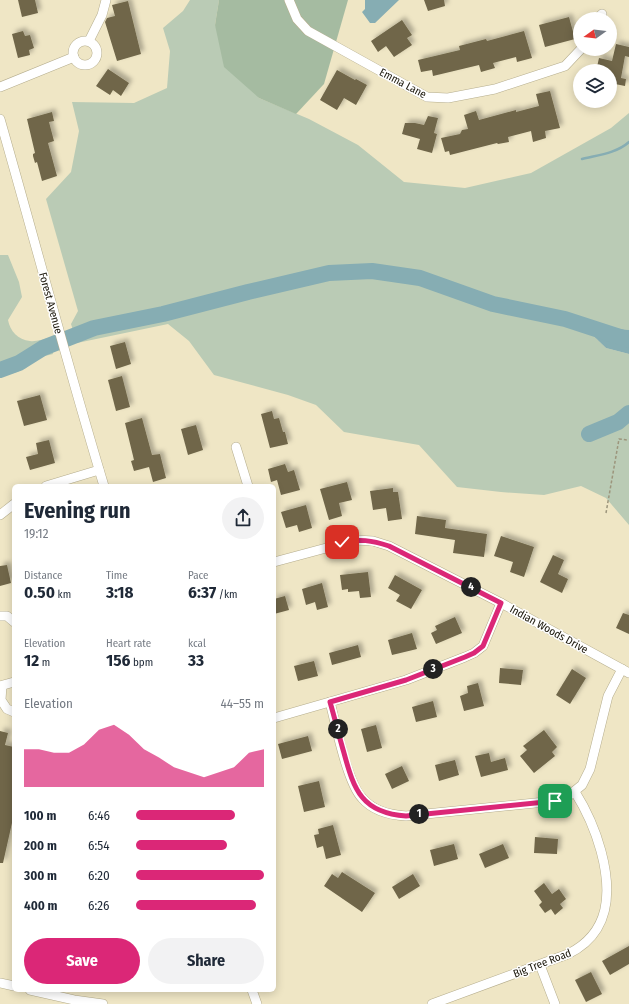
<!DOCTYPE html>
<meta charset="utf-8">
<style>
:root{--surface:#fff;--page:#f2f2f3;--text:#1f2937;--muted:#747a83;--accent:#db2777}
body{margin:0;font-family:"Fira Sans Condensed",sans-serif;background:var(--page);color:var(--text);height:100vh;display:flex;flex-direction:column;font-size:15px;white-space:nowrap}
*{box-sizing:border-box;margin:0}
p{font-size:13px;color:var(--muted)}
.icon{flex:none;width:22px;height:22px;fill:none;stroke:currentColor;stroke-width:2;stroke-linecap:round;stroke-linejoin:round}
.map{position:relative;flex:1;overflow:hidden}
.panel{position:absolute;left:12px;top:484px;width:264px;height:508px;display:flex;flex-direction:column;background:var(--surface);border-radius:6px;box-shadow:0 2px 10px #0003}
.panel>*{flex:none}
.needle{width:26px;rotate:255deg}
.controls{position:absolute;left:573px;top:12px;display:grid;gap:8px}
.controls a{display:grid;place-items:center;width:44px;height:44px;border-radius:50%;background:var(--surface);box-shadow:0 2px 10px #0003;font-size:20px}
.pin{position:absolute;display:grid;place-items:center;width:34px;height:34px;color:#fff;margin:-17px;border-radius:8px;box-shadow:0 2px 6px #0006}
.km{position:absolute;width:20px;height:20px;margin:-10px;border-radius:50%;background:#222;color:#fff;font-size:11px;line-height:20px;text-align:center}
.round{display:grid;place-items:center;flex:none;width:42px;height:42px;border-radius:21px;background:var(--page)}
.summary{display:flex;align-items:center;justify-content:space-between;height:68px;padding:0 12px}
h1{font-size:22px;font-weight:700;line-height:30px}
.stats{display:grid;grid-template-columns:repeat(3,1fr);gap:6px;height:68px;padding:4px 12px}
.stats div{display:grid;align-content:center}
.stats b{font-size:17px;font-weight:700}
.stats small{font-size:11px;font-weight:400}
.stats p{font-size:11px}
.chart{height:112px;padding:8px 12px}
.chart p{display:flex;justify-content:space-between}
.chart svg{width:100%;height:72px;margin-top:4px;fill:var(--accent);opacity:.7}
.cta{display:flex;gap:8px;margin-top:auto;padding:8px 12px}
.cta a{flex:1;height:46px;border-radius:24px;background:var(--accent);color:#fff;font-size:16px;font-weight:700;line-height:46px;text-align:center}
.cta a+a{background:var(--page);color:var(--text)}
ul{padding:0 12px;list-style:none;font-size:13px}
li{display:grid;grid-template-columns:64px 48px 1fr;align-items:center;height:30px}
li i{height:10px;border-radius:5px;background:var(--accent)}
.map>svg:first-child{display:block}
</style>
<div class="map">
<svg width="629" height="1004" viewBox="0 0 629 1004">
<defs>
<filter id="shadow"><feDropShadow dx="3.5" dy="-3.5" stdDeviation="2" flood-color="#0004"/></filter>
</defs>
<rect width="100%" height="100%" fill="#efe6c5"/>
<g fill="#bacbb5">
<polygon points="190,0 219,0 215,25 259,98 309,119 358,145 404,182 465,188 531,173 611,128 629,113 629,330 582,325 606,348 629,354 629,525 606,498 581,486 544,495 501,492 457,487 419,445 344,432 316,405 288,395 214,375 189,341 168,324 77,343 71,324 78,311 46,199 71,172 79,131 72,102 134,103 167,88 170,51 163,28 183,11"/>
<path d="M0 255H8L19 282 22 297 8 320C10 331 18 340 30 341 36 342 43 339 49 338L53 354 33 359 26 368 17 372 0 377Z"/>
</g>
<polygon fill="#a5bba1" points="219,0 348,0 324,84 296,114 259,98 224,67 215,25"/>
<g fill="#86adb3">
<polygon points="365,0 399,0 375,23 370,23 362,12 365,9"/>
<polygon points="581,324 629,330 629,354 606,348"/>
</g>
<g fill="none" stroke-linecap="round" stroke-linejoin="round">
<path stroke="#86adb3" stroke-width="2.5" d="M582 159C598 155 617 153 629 142"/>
<g stroke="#86adb3" stroke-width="16">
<polyline points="0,370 19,363 43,348 94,328 163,314 248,292 329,273 372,271 420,278 493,304 565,319 629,340"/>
<polyline points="589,434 618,422 629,413"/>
</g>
</g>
<g fill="#6f6649" filter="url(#shadow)">
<polygon points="18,0 35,0 38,13 22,17"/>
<polygon points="424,0 444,0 445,6 428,11"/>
<polygon points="128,1 141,54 117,61 105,22 107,18 115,16 112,5"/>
<polygon points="569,17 575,39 545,47 539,25"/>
<polygon points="402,20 412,35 407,38 412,45 394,57 386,46 378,52 371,41"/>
<polygon points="23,31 25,36 30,35 34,48 29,50 30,55 18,58 12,34"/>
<polygon points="524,31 532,58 517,62 516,57 493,63 495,68 481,72 479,65 433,76 432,70 421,72 418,60 460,50 459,46 486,39 487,41"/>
<polygon points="616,44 629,47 629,57 625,56 621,78 626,79 625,86 610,83 610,71 603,71 604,69 597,67 599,58 612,61"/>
<polygon points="108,69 129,83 121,96 113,90 110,95 96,86"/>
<polygon points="337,70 355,80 356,79 367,85 356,105 344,98 337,110 320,100"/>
<polygon points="550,91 560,128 545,131 546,138 533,142 531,131 508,137 509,142 498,144 497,143 450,155 449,151 445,152 441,138 460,134 462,130 468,129 464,115 476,111 479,120 516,110 516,112 539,106 536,94"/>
<polygon points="52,112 54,121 49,122 54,141 48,143 57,176 42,181 37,162 35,163 33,156 33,154 35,153 27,119"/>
<polygon points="428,116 438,118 434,133 437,134 432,153 417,149 420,139 402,134 405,123 415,123 424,125"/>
<polygon points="125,342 131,364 116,369 110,346"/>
<polygon points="122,376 130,407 116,411 108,380"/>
<polygon points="40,395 47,420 24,426 17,401"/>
<polygon points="272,411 274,419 279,418 283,432 285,432 288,444 270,448 261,414"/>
<polygon points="142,418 152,455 160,454 166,478 153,482 149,467 134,471 131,461 134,460 125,423"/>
<polygon points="196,425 203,450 188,455 181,429"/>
<polygon points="49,440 55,463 30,470 26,457 38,454 36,443"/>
<polygon points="285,464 288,472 294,470 300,490 281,495 277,480 271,482 268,469"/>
<polygon points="347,482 352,500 339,503 342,516 329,520 320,489"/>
<polygon points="393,488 393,492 398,492 402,519 388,521 386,508 373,510 370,491"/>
<polygon points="306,505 312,528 299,532 297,525 286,528 281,512"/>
<polygon points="417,516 446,520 445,528 487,534 484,557 453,553 455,540 415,534"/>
<polygon points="501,536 534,547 524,577 510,572 513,562 494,556"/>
<polygon points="553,555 564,560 558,574 568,579 562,593 540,582"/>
<polygon points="7,565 11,583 0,586 0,566"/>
<polygon points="368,572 371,597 360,598 359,591 348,592 348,589 342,590 340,575"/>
<polygon points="395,575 422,590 411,609 396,601 400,595 388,588"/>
<polygon points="322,583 328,607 317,610 315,602 306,605 302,589"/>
<polygon points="285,596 289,610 274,614 274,599"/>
<polygon points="623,613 629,615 629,634 616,628"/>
<polygon points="455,617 462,633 436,644 431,633 437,630 435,626"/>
<polygon points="412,633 417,649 392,655 388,640"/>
<polygon points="358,645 361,657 332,665 329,653"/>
<polygon points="314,661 318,676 298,681 294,666"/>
<polygon points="500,668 523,670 521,685 499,683"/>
<polygon points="572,669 586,678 570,704 556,695"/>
<polygon points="478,683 484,706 464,711 460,696 468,693 467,686"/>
<polygon points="433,701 437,717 416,722 412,707"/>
<polygon points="376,725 382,748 367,752 361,729"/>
<polygon points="544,730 557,747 552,752 555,756 534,773 520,756 527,750 523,746"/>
<polygon points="0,731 8,733 5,745 14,747 14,814 3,863 0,863"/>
<polygon points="308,736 312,751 282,759 278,744"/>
<polygon points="489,753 491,762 505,758 508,770 481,777 475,756"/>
<polygon points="455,760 459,775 439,781 435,765"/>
<polygon points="402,766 409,781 392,789 385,774"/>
<polygon points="319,781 325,807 304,812 298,786"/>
<polygon points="333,825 341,855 326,859 323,846 317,848 314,835 319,834 318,829"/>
<polygon points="535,837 558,839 557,854 534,853"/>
<polygon points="454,844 458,859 434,866 430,850"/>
<polygon points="503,844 509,858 485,868 479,854"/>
<polygon points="342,872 375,893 362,912 324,886 332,874 338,878"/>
<polygon points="413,874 420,886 399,899 392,887"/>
<polygon points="544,883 552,894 559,889 566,899 560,904 563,908 555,915 551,909 545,913 539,905 542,902 534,891"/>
<polygon points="629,946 629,964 610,975 602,961"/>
<polygon points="591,972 602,994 586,1002 575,980"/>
</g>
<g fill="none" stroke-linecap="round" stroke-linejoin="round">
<defs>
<g id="minor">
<polyline points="289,0 297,19 308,31 427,97 448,98 495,89 565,66 581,49"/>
<polyline points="597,19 602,14"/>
<polyline points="89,41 102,15 106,0"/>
<circle cx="85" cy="53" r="12"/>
<polyline points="0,87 74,57"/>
<path d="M0 119C35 241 67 364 104 486"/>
<polyline points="236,447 248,486"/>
<polyline points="46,486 99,470"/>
<polyline points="0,515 14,504"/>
<polyline points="274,562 356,540 373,541 389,546 501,603 629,673"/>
<polyline points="0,616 7,616 14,622"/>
<polyline points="0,686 14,682"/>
<polyline points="2,686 1,700 7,709 14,712"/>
<path d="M330 702C336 725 347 782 362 798 373 811 389 815 406 816L555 801 566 798 582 785 590 769 608 696 622 669"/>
<polyline points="274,718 406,680 465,657 474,653 483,646 501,603"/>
<polyline points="540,965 555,1004"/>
<polyline points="0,983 14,986"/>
<polyline points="30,990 74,1000 103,1004"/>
<polyline points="252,990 257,1004"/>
<path d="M432 1004 568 954C611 933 612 892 601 851 595 829 587 811 575 792"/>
</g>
</defs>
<use href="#minor" stroke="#b5ad8d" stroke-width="10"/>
<polyline stroke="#9c957c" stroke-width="1.5" stroke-dasharray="3 2" stroke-linecap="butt" points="606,513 619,439 627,440"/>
<use href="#minor" stroke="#fff" stroke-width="9"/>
</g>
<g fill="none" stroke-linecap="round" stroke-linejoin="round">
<defs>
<path id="route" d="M342 542C360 539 371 540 389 546L501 603 483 646 474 653 465 657 406 680 330 702C335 719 339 736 344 753 354 790 362 813 406 816L555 801"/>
</defs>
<use href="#route" stroke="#fff" stroke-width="8"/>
<use href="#route" stroke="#db2777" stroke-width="5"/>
</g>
<g text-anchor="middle" stroke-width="3" stroke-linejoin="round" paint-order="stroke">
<g font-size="11" fill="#1b170b" stroke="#fff">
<text transform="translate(403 83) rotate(28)" y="4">Emma Lane</text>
<text transform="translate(51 303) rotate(75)" y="4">Forest Avenue</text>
<text transform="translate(549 629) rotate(29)" y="4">Indian Woods Drive</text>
<text transform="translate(542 963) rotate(-21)" y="4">Big Tree Road</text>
</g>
</g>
</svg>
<div class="controls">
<a><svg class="needle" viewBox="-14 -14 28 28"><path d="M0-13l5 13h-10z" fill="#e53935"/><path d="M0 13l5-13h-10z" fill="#747a83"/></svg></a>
<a><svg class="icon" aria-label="layers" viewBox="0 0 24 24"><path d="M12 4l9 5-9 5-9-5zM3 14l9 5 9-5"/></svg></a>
</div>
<div class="pin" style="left:555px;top:801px;background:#1e9e55"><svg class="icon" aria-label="arrive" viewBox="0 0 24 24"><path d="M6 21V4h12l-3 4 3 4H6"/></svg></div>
<div class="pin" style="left:342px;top:542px;background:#d93025"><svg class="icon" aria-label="check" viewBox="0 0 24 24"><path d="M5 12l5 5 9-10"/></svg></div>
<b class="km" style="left:419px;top:814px">1</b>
<b class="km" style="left:338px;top:729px">2</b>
<b class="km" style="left:433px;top:669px">3</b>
<b class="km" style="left:471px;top:587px">4</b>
<section class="panel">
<div class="summary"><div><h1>Evening run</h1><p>19:12</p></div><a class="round"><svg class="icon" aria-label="share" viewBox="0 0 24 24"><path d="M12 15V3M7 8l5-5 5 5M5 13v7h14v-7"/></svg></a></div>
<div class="stats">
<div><p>Distance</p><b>0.50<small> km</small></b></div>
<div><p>Time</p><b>3:18</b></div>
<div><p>Pace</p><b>6:37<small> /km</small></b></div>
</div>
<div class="stats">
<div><p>Elevation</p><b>12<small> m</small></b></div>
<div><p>Heart rate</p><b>156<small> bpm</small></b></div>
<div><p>kcal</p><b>33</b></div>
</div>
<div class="chart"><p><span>Elevation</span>44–55 m</p>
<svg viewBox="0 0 160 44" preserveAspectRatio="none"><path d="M0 44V21L10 21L20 23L30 23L40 18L50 9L60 6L70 12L80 21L90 26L100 32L110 35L120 38L130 35L140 32L150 23L160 21V44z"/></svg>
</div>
<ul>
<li><b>100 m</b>6:46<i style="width:77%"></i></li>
<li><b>200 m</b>6:54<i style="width:71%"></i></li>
<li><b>300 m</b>6:20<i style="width:100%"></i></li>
<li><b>400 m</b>6:26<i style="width:94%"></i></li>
</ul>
<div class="cta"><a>Save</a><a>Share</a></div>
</section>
</div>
